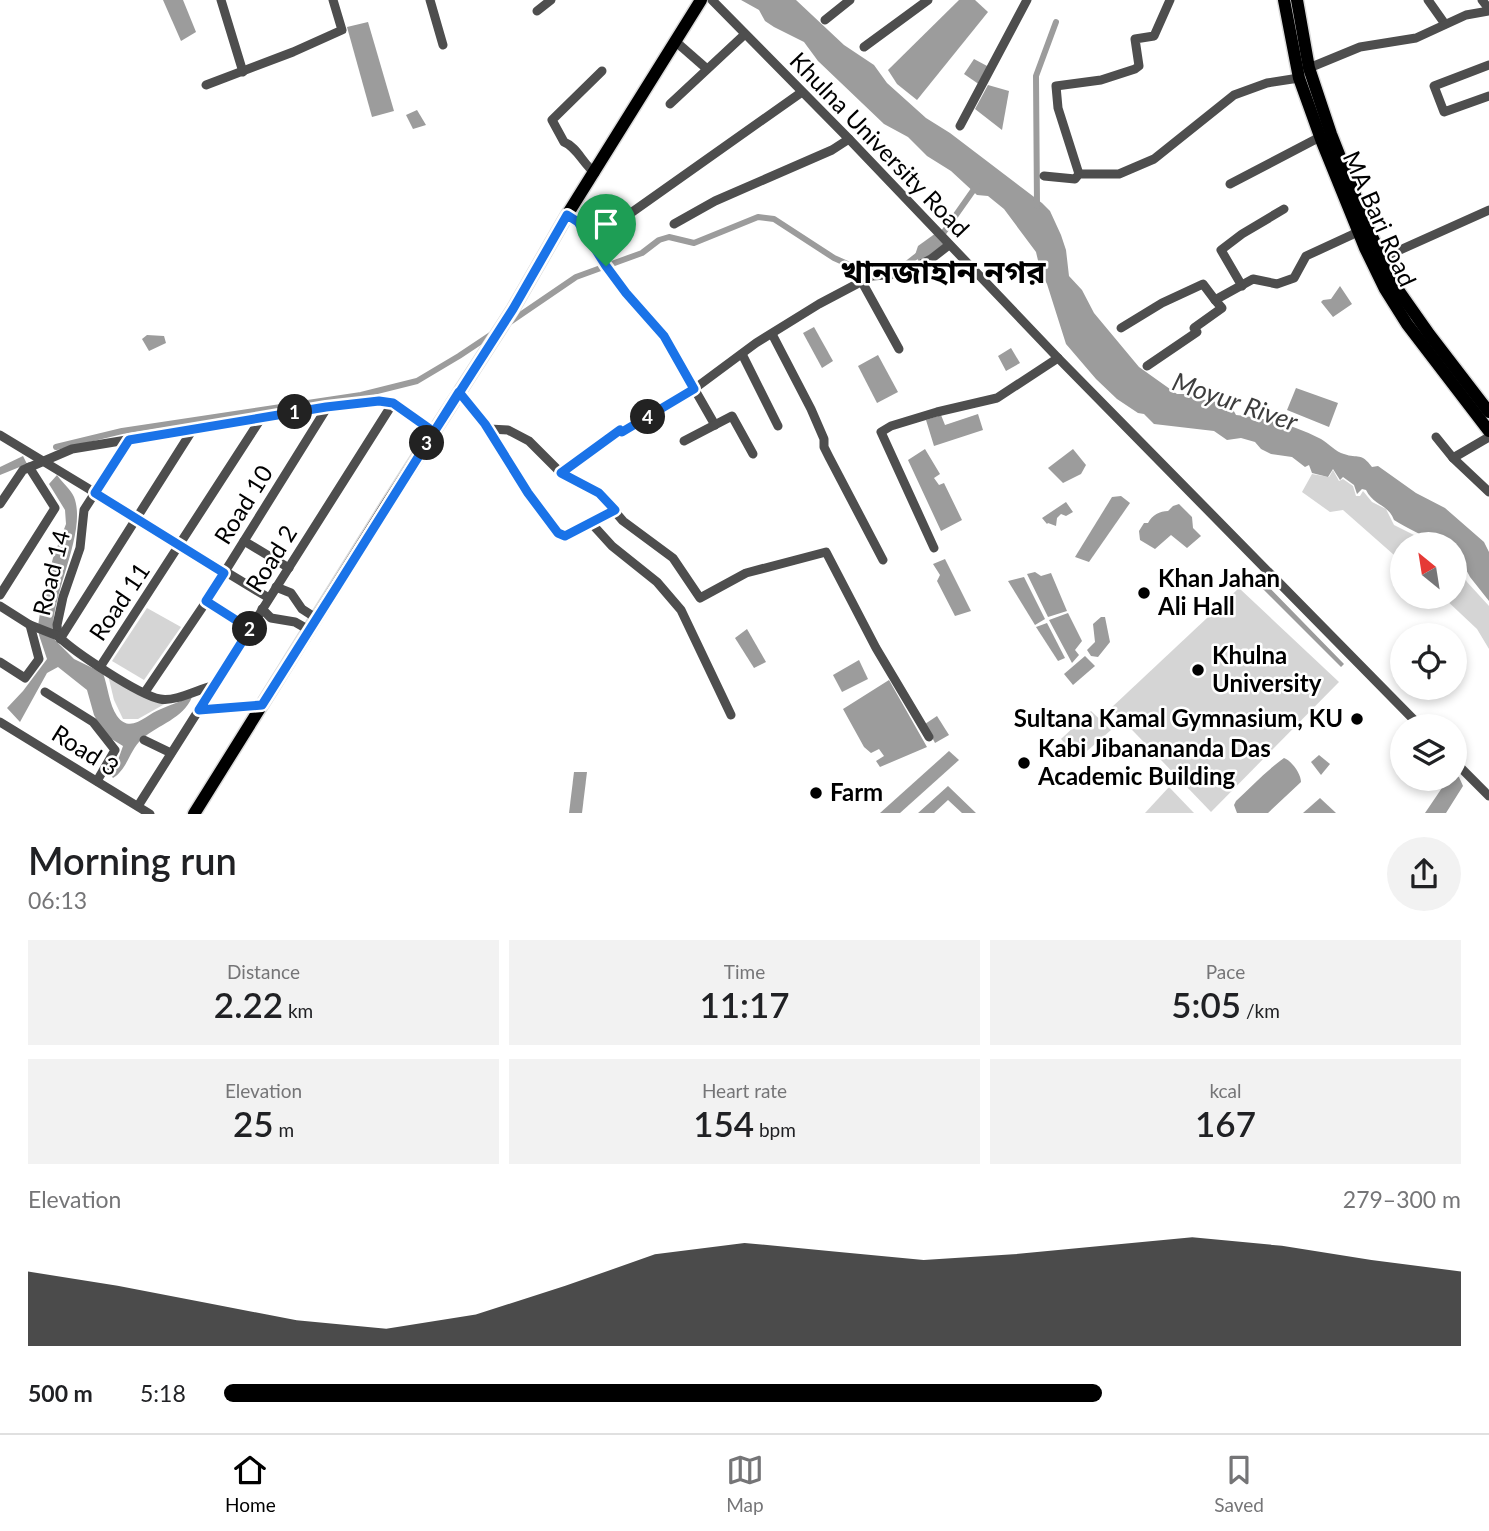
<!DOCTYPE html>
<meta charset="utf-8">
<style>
:root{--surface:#fff;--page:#f2f2f2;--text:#202124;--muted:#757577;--line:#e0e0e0;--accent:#000}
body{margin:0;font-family:Lato,"Noto Sans Bengali",sans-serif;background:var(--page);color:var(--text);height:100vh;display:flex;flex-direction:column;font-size:26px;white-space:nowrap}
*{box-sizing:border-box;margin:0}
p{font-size:23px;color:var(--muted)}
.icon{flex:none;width:38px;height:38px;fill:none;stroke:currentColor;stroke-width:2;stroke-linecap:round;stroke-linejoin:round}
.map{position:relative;height:814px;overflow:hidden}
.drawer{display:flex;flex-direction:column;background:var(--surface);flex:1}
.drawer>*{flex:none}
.needle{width:46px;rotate:330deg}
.buttons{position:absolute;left:1390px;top:532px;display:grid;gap:14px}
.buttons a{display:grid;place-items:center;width:77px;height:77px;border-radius:50%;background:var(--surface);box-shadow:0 4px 10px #0003;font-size:35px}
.pin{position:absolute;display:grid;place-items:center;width:60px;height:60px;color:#fff;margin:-72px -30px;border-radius:50% 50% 50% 0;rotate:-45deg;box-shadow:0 0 7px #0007}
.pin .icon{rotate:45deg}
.km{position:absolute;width:35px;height:35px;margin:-18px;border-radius:50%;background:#222;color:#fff;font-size:19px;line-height:35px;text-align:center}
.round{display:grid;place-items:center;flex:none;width:74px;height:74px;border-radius:37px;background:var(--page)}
.head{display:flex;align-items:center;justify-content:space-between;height:119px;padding:0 28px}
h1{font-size:38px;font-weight:600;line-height:52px}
.metrics{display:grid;grid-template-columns:repeat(3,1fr);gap:10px;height:119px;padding:7px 28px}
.metrics div{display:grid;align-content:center;border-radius:0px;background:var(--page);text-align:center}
.metrics b{font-size:35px;font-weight:600}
.metrics small{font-size:19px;font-weight:400}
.metrics p{font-size:19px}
.chart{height:196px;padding:14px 28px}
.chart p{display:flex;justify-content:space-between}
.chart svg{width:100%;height:126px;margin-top:7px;fill:var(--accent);opacity:.7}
ul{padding:0 28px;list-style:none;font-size:23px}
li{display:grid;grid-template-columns:112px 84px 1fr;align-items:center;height:52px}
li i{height:18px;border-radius:9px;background:var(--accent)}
.menu{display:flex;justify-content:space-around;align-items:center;height:98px;border-top:2px solid var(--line);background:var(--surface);font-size:19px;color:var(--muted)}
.menu a{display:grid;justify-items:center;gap:4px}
.menu .current{color:var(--accent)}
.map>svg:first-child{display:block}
</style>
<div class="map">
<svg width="1489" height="814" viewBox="0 0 1489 814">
<rect width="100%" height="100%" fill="#fff"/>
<g fill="#d5d5d5">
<polygon points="1333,470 1339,481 1343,479 1353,486 1356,496 1360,496 1363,491 1372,502 1386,509 1394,525 1432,544 1402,544 1402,562 1343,510 1330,512 1302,492 1312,474 1329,477"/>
<polygon points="1454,559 1467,582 1489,606 1489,649 1477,629 1443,597 1454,597"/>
<polygon points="1239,588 1339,682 1211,812 1111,708"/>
<polygon points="147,608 181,627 144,680 112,661"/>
<polygon points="108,675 170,701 138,719 123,719 114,700"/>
<polygon points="1091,711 1111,730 1079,758 1061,739"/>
<polygon points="1169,787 1194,813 1145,813"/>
</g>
<g fill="#9c9c9c">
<polygon points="163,0 183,0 196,32 181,41"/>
<path d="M741 0H796L844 45 874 65 887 83 926 118 950 133 1042 203 1050 211 1061 235 1066 250 1069 276 1082 290 1094 313 1139 367 1177 394H1192L1199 399 1214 401 1220 407 1231 406 1236 415C1266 418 1294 425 1321 439 1328 443 1336 452 1344 454 1358 459 1361 452 1372 467L1378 466 1416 493 1445 508 1484 542 1489 552V601L1470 577 1460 558 1454 554V544C1436 544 1411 530 1394 520 1388 504 1374 506 1366 490L1362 489 1357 494 1354 485 1343 477 1340 480 1333 469 1328 477 1312 473 1309 465 1305 467 1292 457 1271 454 1261 449 1255 442 1241 438 1227 440 1214 431 1154 424 1144 414 1138 413 1117 399 1096 379 1066 344 1047 284 1041 273 1036 252 1004 209 988 196 977 195 951 171 927 156 908 137 884 124 818 61 804 42 774 27 765 21 759 10Z"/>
<polygon points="959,0 975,0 988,12 917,100 897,84 888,70"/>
<polygon points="368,22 394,111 372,117 347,27"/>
<polygon points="974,59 989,67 980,85 964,74"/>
<polygon points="988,85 1009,91 1002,130 975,109"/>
<polygon points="417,110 426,125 413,129 406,115"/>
<polygon points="936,233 944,244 921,262 918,260 915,255 918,246"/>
<polygon points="1340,286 1352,304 1333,317 1321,302 1323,300 1331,299"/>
<polygon points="814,327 833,361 822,368 803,333"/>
<polygon points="147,335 164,336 166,343 149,351 142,339"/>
<polygon points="1011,348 1020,363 1006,371 998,356"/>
<polygon points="878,355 898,392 877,403 858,366"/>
<polygon points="1296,388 1338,403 1329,427 1287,410"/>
<polygon points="978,414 983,430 934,446 926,420 941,415 945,425"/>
<polygon points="925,449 940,474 934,478 939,485 944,483 962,520 941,531 908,460"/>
<polygon points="1073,449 1086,465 1081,474 1063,483 1048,468"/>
<polygon points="23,456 27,464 0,475 0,467"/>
<path d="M57 475C62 482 71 490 74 497 88 533 49 596 53 638L74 659 103 673C108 687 109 704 117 716 131 735 146 714 161 709 171 705 182 700 192 697 183 719 159 724 142 739 130 749 127 770 113 778L109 773 118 760 123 746 105 735 94 715 87 690 58 667 47 673 20 722 7 708 23 691 47 659 39 635 38 626 42 600 53 558 66 524 65 510 49 484Z"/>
<polygon points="1121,496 1130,503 1089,562 1075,557 1112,497"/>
<polygon points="1066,502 1073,512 1066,516 1061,514 1057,518 1056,526 1048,523 1047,524 1042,518"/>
<path d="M1179 504 1192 517 1193 528 1201 536 1187 548 1171 535 1155 549 1140 540 1139 531 1144 523H1148C1152 515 1160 511 1168 511L1173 506Z"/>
<polygon points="945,559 971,611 955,616 937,581 940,575 933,564"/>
<polygon points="1035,572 1041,576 1051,573 1067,611 1048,617 1027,574"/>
<polygon points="1024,577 1045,619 1035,625 1008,581"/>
<polygon points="1256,577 1261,579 1344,664 1341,667 1258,584 1255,583 1250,586 1244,581 1247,578 1250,581"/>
<polygon points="1068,613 1082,641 1075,650 1079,655 1072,663 1049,620"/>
<polygon points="1101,617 1105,617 1110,642 1098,657 1091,656 1087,650 1095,642 1093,624"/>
<polygon points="1047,623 1065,658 1058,661 1036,627"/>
<polygon points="747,629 766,662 754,668 735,638"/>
<polygon points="1085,656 1095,666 1073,685 1064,674"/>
<polygon points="859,660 868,679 842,692 833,675"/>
<polygon points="889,680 927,747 880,767 876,761 884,756 879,749 871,753 864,747 843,709"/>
<polygon points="937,716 949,735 935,743 925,724"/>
<polygon points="949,751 959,760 900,813 880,813"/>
<polygon points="1319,755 1330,764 1321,775 1311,762"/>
<path d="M1284 758C1292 761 1301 774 1301 782L1268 813H1237L1234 805 1236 801C1252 786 1266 771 1284 758Z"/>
<polygon points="574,772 587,772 582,813 569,813"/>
<polygon points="1454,775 1459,777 1463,786 1446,813 1425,813 1448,779 1454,779"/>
<polygon points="948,786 976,813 962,813 948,800 934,813 918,813"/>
<polygon points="1320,798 1336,813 1303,813"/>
</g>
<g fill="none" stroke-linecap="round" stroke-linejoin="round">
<g stroke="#9c9c9c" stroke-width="6">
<polyline points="1037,206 1036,76 1056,22"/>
<polyline points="939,239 977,185"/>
<polyline points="510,322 576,277 642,253 659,240 669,237 694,243 758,217 774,219 834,258 861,270 892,271 904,266 922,252"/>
<polyline points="56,447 122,431 361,395 417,381 459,356 495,332"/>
</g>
<defs>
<g id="major">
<polyline points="1284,0 1299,78 1322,142 1365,248 1385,289 1407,324 1489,431"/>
<polyline points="1297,0 1309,68 1331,134 1368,228 1396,287 1429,334 1489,412"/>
<polyline points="194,814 386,506 513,309 567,215 701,0"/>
</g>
</defs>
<use href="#major" stroke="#dbdbdb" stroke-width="15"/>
<g stroke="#4e4e4e" stroke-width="9">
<polyline points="221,0 243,72"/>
<polyline points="430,0 443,45"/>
<polyline points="712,0 849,139 1058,358 1420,726"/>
<polyline points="1428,0 1445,24"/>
<polyline points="1482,0 1489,9"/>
<polyline points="537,11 551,0"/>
<polyline points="825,20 850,0"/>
<polyline points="675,41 707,69"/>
<polyline points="864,47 928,0"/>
<polyline points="1489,65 1434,86 1444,112 1489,96"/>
<polyline points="1309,68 1360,47 1416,38 1466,15 1489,11"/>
<polyline points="206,85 293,52 342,30 333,0"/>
<polyline points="670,104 744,35"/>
<polyline points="960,126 1027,0"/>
<path d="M595 173C583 164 577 147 564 142L552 120 602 71"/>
<polyline points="1079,174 1058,108 1056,86 1101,80 1135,69 1139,66 1135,39 1154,36 1170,0"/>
<polyline points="1044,176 1075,179 1079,174 1119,174 1154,159 1234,95 1267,83 1299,78"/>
<polyline points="1230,184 1320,137"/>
<polyline points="567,215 578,221 626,293 664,336 715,425"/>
<polyline points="628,215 802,92"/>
<polyline points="674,224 715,201 832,150 849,139"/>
<polyline points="1382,258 1489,210"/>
<polyline points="862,282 899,349"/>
<polyline points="1242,286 1221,250 1242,234 1284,209"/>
<polyline points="1121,328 1162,303 1203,284 1215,300"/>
<polyline points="772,334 811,409 824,439 824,447 829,457 883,560"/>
<polyline points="742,354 778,426"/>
<polyline points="1147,366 1197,332 1194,328 1222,308 1215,300 1253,279 1277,284 1294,278 1306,256 1358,232"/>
<polyline points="459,392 485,424 528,493 558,533 565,536 592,524 612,546 657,582 681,610 731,715"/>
<polyline points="489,429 508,430 529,441 561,473 599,493 623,521 673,558 700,598 746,573 826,552 876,648 929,737"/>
<polyline points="0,435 269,598"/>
<polyline points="1436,437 1453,458 1489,492"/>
<path d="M129 440 84 510 80 548 63 597 57 625 58 636C74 652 139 695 160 699 176 702 198 689 213 686"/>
<polyline points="684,441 732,416 753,454"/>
<polyline points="1453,458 1489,437"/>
<polyline points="561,473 620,430 622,432 694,389 756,343 819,304 872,276 900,274 912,269 931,259 949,245"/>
<polyline points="0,504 23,470 72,449 326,407 379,400 393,403 434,432"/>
<polyline points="592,524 615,510"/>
<polyline points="244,541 289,568"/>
<polyline points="934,548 881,432 891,426 937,412 997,398 1058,358"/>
<polyline points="276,587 291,593 302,609 316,618"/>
<polyline points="0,595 55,508 29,467"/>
<polyline points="206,602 250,629"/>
<polyline points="0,606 30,625 58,636"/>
<polyline points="262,609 271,618 295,622 309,630"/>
<polyline points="60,639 193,429"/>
<polyline points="0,662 25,678 39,659 30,625"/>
<polyline points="100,667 262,417"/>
<polyline points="45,692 93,722 115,750 97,781"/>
<polyline points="145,692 206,602 328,406"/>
<polyline points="199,710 262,705"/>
<polyline points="0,722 150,814"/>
<polyline points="144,740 171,753"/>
<polyline points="1454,761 1489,796"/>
<polyline points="138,806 393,403"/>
</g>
<use href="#major" stroke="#000" stroke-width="12"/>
</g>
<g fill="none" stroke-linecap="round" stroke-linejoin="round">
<defs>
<path id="route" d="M606 266 578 222 567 215 513 309 434 432 393 403 379 401 326 407 129 440 95 493 224 573 206 601 250 629 199 710 262 705C328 601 394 496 459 392L485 424 528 493 558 533 565 536 615 510 599 493 561 473 620 430 622 432 694 389 664 336 626 293 606 266"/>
</defs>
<use href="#route" stroke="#fff" stroke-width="14"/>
<use href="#route" stroke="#1a73e8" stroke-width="9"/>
</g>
<g fill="#000" stroke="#fff" stroke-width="2.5">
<circle cx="1144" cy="593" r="7"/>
<circle cx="1198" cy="670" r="7"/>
<circle cx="1357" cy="719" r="7"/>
<circle cx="1024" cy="763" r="7"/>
<circle cx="816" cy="793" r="7"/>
</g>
<g text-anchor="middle" stroke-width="5" stroke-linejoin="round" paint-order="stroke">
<g font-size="24" fill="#000" stroke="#fff">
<text transform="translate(879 145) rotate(46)" y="8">Khulna University Road</text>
<text transform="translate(1379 219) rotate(66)" y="8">MA Bari Road</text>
<text transform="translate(244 505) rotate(-58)" y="8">Road 10</text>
<text transform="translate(272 559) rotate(-58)" y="8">Road 2</text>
<text transform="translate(52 573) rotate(-76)" y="8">Road 14</text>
<text transform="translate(120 602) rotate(-56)" y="8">Road 11</text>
<text transform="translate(85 751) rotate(32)" y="8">Road 3</text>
</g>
<g font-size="24" font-weight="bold" fill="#000" stroke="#fff" text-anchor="start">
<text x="1158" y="587">Khan Jahan<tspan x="1158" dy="28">Ali Hall</tspan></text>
<text x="1212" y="664">Khulna<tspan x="1212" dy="28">University</tspan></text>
<text x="1343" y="727" text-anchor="end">Sultana Kamal Gymnasium, KU</text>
<text x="1038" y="757">Kabi Jibanananda Das<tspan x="1038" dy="28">Academic Building</tspan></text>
<text x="830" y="801">Farm</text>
</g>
<g font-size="26" font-style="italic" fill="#3d3d3d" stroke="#fff">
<text transform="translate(1235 402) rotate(19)" y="9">Moyur River</text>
</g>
<g font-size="32" font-weight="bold" fill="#000" stroke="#fff">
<text x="943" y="283">খানজাহান নগর</text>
</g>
</g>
</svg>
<div class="buttons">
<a><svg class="needle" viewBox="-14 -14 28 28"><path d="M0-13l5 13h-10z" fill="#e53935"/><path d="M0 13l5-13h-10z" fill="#757577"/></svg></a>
<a><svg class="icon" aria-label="locate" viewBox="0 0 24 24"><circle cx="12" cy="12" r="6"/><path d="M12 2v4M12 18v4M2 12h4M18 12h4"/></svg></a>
<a><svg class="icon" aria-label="layers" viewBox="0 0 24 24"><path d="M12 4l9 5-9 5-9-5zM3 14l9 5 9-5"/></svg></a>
</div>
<div class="pin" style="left:606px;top:266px;background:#1e9e55"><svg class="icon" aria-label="arrive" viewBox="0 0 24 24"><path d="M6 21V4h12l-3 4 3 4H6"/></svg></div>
<b class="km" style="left:295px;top:412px">1</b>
<b class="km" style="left:250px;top:629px">2</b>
<b class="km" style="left:427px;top:443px">3</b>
<b class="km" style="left:648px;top:417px">4</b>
</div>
<section class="drawer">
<div class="head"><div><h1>Morning run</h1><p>06:13</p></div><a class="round"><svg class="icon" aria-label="share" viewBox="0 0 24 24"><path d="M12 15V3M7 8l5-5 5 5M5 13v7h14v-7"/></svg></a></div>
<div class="metrics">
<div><p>Distance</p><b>2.22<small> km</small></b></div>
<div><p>Time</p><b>11:17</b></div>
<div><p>Pace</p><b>5:05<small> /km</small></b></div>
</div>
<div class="metrics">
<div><p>Elevation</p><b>25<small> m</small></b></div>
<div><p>Heart rate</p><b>154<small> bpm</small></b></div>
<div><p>kcal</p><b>167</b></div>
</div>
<div class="chart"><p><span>Elevation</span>279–300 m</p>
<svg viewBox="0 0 160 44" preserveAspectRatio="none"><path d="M0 44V18L10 23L20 29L30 35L40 38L50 33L60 23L70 12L80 8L90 11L100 14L110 12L120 9L130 6L140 9L150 14L160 18V44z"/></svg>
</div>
<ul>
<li><b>500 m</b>5:18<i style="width:71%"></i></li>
</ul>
</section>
<nav class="menu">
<a class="current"><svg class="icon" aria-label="home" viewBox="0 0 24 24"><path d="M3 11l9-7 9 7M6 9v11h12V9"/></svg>Home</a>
<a><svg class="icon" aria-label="map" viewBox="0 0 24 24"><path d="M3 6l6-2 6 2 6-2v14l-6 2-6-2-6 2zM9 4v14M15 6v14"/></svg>Map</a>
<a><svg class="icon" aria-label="saved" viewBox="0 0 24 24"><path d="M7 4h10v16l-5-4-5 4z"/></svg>Saved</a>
</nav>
